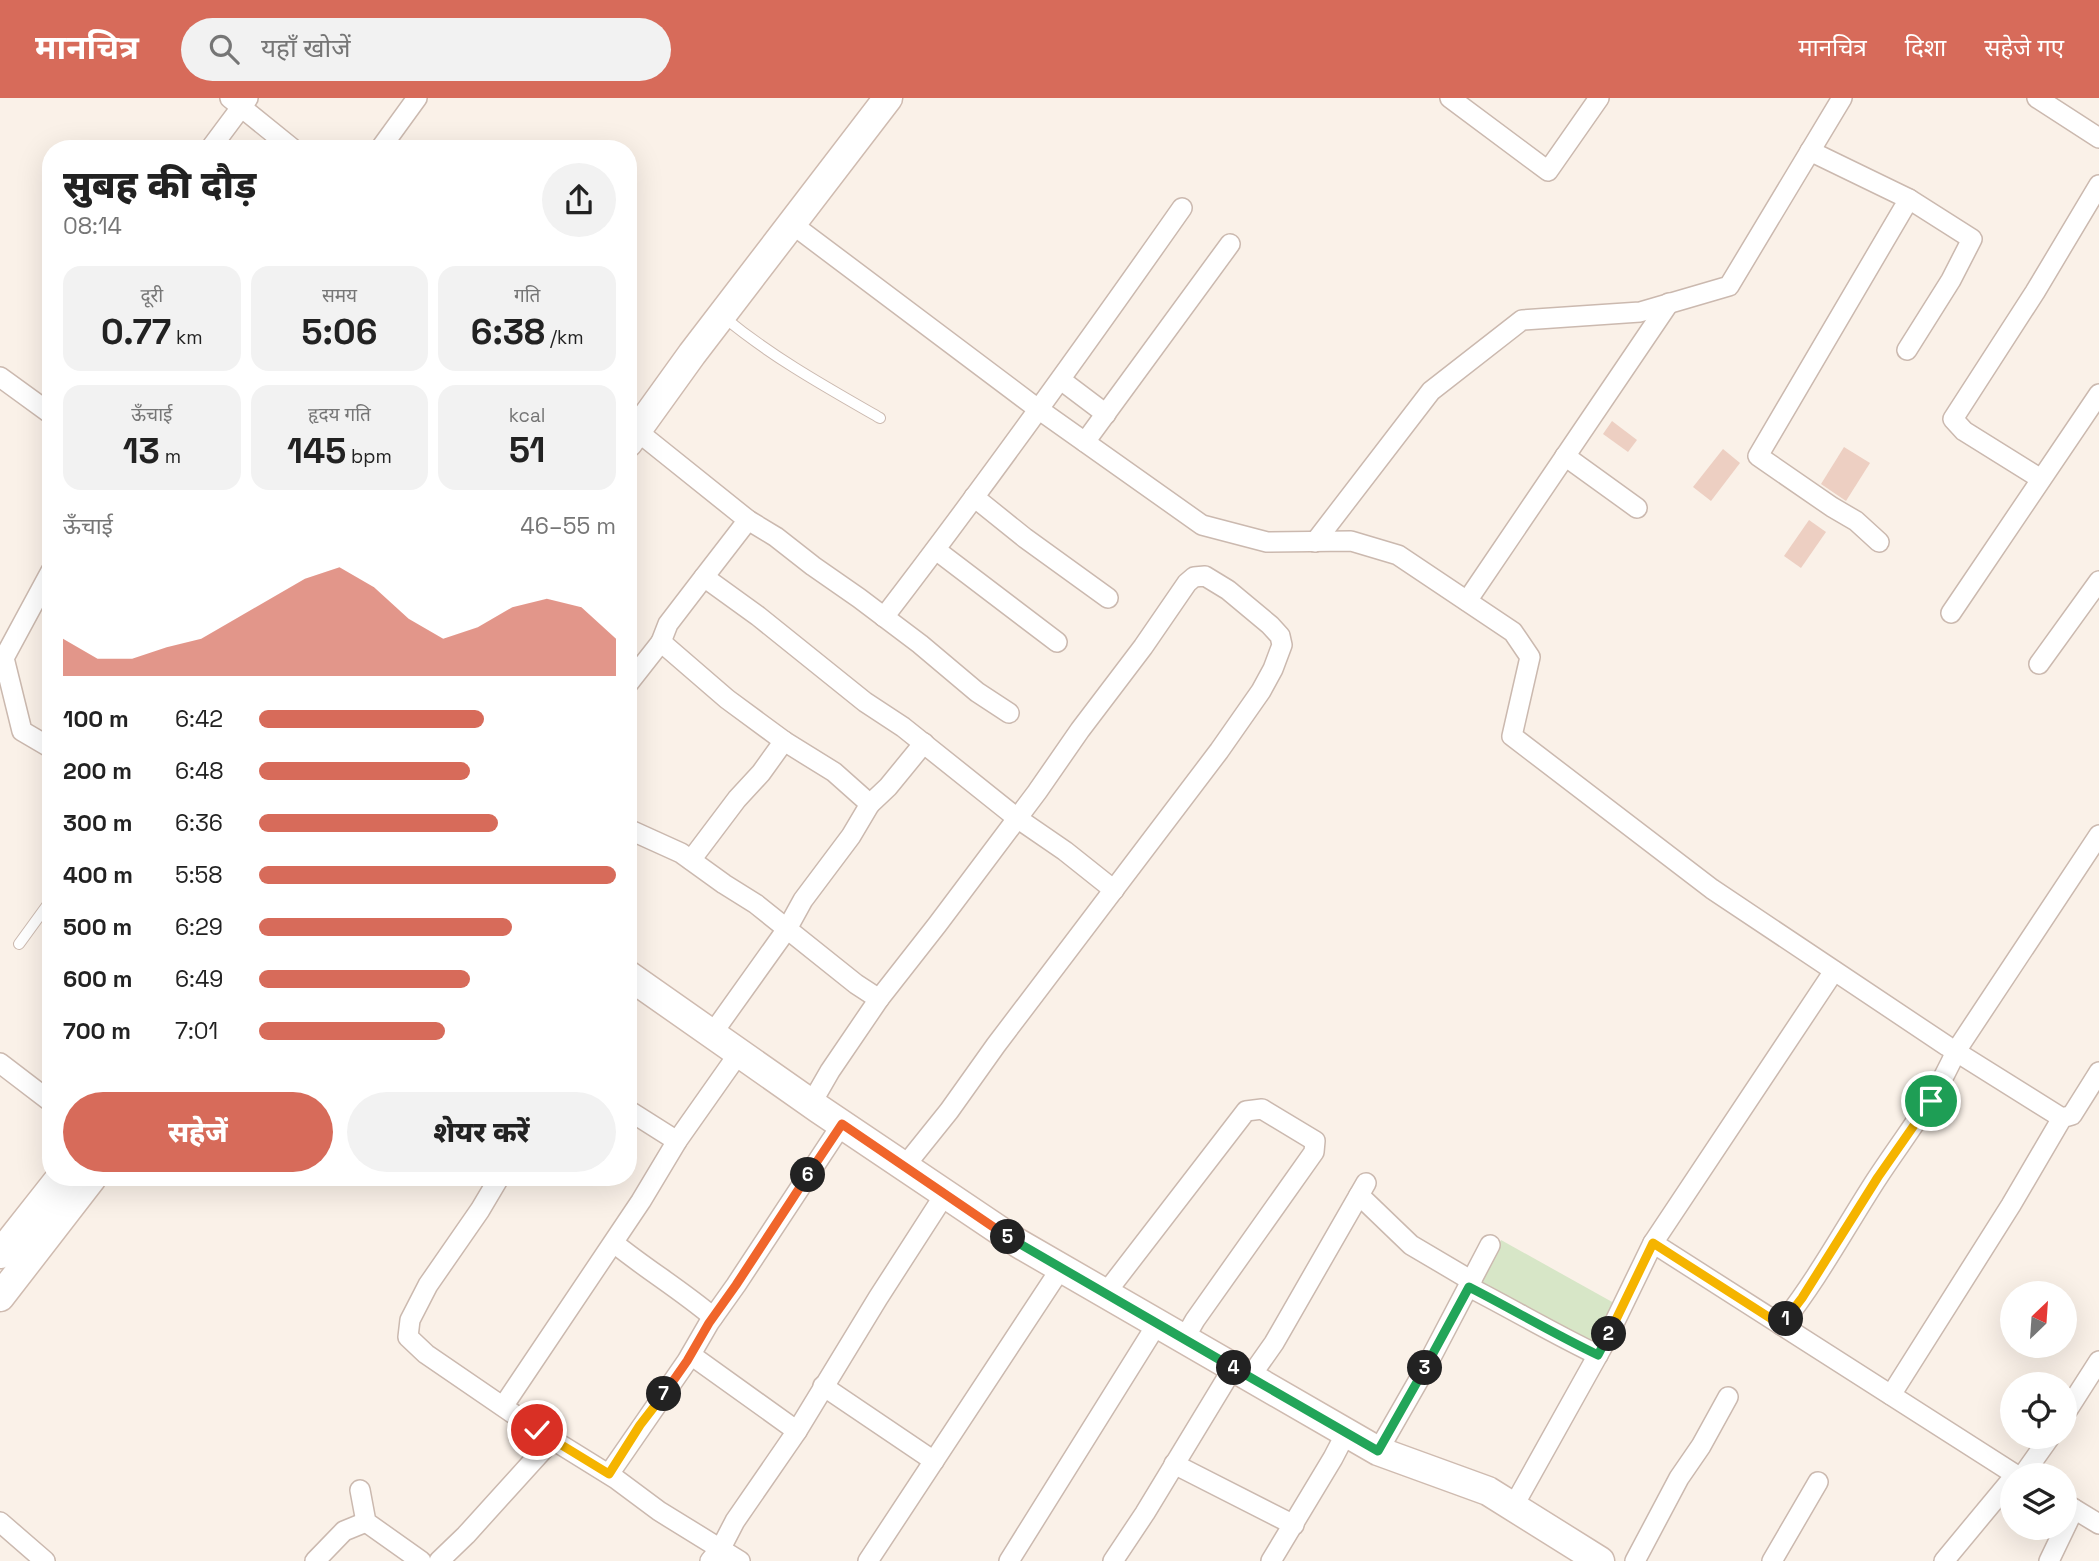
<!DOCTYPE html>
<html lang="hi">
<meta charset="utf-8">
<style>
:root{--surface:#fff;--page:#f2f2f2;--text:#222;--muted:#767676;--accent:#d76b5a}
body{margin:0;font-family:"Space Grotesk","Noto Sans Devanagari",sans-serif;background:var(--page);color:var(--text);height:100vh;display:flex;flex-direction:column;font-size:26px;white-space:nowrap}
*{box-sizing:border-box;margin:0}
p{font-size:23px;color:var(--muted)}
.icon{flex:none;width:38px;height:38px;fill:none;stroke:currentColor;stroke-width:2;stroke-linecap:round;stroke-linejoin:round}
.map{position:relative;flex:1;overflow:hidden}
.sheet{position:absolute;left:42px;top:42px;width:595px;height:1046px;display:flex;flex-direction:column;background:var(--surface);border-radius:28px;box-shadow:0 7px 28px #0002}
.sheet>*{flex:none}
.needle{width:46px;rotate:25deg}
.tools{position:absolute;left:2000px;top:1183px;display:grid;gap:14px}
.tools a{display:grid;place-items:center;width:77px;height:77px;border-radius:50%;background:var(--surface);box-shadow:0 7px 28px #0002;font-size:35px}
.pin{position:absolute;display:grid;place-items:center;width:60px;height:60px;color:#fff;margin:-30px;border:4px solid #fff;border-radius:50%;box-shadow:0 2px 7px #0007}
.km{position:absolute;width:35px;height:35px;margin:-18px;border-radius:50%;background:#222;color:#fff;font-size:19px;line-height:35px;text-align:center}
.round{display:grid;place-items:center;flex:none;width:74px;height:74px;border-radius:37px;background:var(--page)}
.headline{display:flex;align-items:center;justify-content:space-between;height:119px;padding:0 21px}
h1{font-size:38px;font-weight:800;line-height:52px}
.metrics{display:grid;grid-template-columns:repeat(3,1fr);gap:10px;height:119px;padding:7px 21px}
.metrics div{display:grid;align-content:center;border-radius:18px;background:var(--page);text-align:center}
.metrics b{font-size:35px;font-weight:800}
.metrics small{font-size:19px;font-weight:400}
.metrics p{font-size:19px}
.chart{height:196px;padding:14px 21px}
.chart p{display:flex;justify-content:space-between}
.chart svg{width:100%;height:126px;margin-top:7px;fill:var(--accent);opacity:.7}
.primary-button{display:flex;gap:14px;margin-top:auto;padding:14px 21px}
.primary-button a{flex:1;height:80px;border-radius:42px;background:var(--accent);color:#fff;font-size:28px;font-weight:800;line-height:80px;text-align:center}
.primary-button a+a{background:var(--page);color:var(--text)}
ul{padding:0 21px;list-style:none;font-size:23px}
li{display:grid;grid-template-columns:112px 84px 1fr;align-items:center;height:52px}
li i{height:18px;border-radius:9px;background:var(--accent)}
header{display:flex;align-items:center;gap:42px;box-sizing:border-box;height:98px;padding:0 35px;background:var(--accent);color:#fff}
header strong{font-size:33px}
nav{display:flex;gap:38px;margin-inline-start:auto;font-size:24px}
.search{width:490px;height:63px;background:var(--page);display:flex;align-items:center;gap:18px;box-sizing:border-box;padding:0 24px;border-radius:38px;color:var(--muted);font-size:26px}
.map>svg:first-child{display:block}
</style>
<header>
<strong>मानचित्र</strong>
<div class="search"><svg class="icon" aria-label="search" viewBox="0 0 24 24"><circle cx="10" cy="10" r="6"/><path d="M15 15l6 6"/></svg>यहाँ खोजें</div>
<nav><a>मानचित्र</a><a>दिशा</a><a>सहेजे गए</a></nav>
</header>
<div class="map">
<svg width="2099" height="1463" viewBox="0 0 2099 1463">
<rect width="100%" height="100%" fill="#faf1e8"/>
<polygon fill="#d7e6c7" points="1501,1142 1614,1205 1601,1252 1478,1187"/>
<g fill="#edcfc2">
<polygon points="1612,323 1637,342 1628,354 1603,336"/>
<polygon points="1844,349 1870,365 1846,403 1821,386"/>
<polygon points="1723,351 1740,365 1711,403 1693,389"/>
<polygon points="1809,422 1826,434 1801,470 1784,458"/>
</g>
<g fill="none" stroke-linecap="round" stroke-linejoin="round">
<defs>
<g id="lane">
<path d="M725 220C772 259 826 289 880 320"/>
<polyline points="19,846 51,802"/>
</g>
<g id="street">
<polyline points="230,0 293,51"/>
<polyline points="1450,0 1548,73 1599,0"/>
<polyline points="2037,0 2099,40"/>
<polyline points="210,51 248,0"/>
<polyline points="380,51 417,0"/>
<polyline points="1810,53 1909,101 1758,358 1832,409 1856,423 1879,444"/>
<polyline points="792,126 1034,308 1202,427 1267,444 1351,443 1398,457 1513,534 1530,559 1512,638 1712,791 1947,948 2062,1020"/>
<polyline points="1907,252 1951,182 1972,141 1909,101"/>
<polyline points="0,279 51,316"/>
<polyline points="1061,282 1106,316"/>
<polyline points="637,333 748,422 776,439 813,468 859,500 920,546 977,594 1009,615"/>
<polyline points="1085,344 1230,146"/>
<polyline points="1565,358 1637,410"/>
<polyline points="2041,381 1964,333 1953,321 2035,194 2099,87"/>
<polyline points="974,399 1025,440 1108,500"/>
<polyline points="1315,444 1431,293 1522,222 1640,214 1729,188 1842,0"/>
<polyline points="936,452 1057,544"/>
<polyline points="51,473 4,560 22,633 51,650"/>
<polyline points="704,479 748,422"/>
<polyline points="1467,503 1669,205"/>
<polyline points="1951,515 2099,296"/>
<path d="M884 519C987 385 1085 248 1182 110"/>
<polyline points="661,544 668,526 704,479 758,518 865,604 903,629 1017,720 1065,753 1114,792"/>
<polyline points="2039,566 2099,483"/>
<polyline points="628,586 661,544 727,601 784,643 834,674 870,706 851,738 803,802 787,831 712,936"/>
<polyline points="870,706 888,689 924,645"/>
<polyline points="628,731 681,755 724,786 756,806 856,886 879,901 830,973 811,1006"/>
<polyline points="691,762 737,701 761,675 784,643"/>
<polyline points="1834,873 1653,1145 2016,1377"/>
<polyline points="879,901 937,827 1037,694 1080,632 1143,549 1187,485 1194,479 1205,478 1228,492 1270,527 1280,538 1282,547 1273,571 1261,593 1219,653 996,947 949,1013 904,1069"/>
<polyline points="0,965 51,1004"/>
<polyline points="628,1012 677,1043"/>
<polyline points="499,1080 480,1112 428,1187 410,1222 408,1239 426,1256 537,1332 616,1381 659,1413 740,1463"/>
<polyline points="1359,1097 1411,1147 1472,1183"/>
<path d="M614 1145C646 1171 681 1192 713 1219"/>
<path d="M1469 1189C1512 1211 1554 1236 1598 1257"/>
<polyline points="1105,1196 1246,1013 1262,1011 1315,1043 1314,1054 1195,1222 1184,1241"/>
<path d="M1781 1227C1817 1182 1845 1130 1876 1082 1904 1039 1936 1000 1956 953L2099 737"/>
<polyline points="691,1257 797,1333"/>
<polyline points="1250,1279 1274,1245 1366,1085"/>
<polyline points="823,1288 934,1363"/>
<polyline points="1891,1297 2011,1107 2062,1020 2072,1017 2099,974"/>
<polyline points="504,1307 641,1103 677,1043 739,955"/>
<polyline points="2065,1316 2099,1263"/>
<polyline points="1378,1353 1425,1271 1490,1147"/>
<polyline points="1174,1366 1294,1427"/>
<polyline points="609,1376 687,1263 709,1225 736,1187 842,1026"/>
<polyline points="2023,1377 2050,1339"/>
<polyline points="360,1392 366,1424 421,1463"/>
<polyline points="2066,1406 2099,1426"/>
<polyline points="1513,1409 1604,1246 1653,1145"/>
<polyline points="0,1424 45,1463"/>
<polyline points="315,1463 344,1433 366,1424"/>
<polyline points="439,1463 466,1437 552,1342"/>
<polyline points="710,1463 721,1450 735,1423 797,1333 878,1200 945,1096"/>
<polyline points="868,1463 1061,1170"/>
<polyline points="1009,1463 1157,1226"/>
<polyline points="1113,1463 1145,1415 1233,1270"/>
<polyline points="1271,1463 1333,1360 1346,1335"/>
<polyline points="1635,1463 1679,1380 1701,1348 1728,1299"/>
<polyline points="1772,1463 1818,1384"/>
<polyline points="1944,1463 2012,1381"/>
<polyline points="2049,1463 2074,1411"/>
</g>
<g id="secondary">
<polyline points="628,345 692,256 888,0"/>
<polyline points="628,877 819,1011 1018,1145 1378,1353 1488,1393 1600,1463"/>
<polyline points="0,1156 60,1080"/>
<polyline points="0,1199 92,1080"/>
</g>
</defs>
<use href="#lane" stroke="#cbb9af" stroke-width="12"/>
<use href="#street" stroke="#cbb9af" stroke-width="22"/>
<use href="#secondary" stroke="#cfbbb0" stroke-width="31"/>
<use href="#lane" stroke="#fff" stroke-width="10"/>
<use href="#street" stroke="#fff" stroke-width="19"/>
<use href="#secondary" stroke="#fff" stroke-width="28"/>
</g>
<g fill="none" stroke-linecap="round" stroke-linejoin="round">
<defs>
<polyline id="split-1" points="1786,1221 1802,1200 1878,1079 1931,1003"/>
<polyline id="split-2" points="1609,1236 1653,1145 1781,1227 1786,1221"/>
<path id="split-3" d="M1425 1270 1469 1189C1512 1211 1554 1236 1598 1257L1609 1236"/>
<polyline id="split-4" points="1234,1270 1378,1353 1425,1270"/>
<polyline id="split-5" points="1008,1139 1234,1270"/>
<polyline id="split-6" points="808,1077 842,1026 1008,1139"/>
<polyline id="split-7" points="664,1296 687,1263 709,1225 736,1187 808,1077"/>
<polyline id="split-8" points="537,1332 609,1376 640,1327 664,1296"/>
</defs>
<use href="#split-1" stroke="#fff" stroke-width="14"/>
<use href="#split-2" stroke="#fff" stroke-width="14"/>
<use href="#split-3" stroke="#fff" stroke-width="14"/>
<use href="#split-4" stroke="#fff" stroke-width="14"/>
<use href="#split-5" stroke="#fff" stroke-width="14"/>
<use href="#split-6" stroke="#fff" stroke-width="14"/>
<use href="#split-7" stroke="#fff" stroke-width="14"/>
<use href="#split-8" stroke="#fff" stroke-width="14"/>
<use href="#split-1" stroke="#f5b400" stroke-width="9"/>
<use href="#split-2" stroke="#f5b400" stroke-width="9"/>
<use href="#split-3" stroke="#22a559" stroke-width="9"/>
<use href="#split-4" stroke="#22a559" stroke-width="9"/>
<use href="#split-5" stroke="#22a559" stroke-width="9"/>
<use href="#split-6" stroke="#f0652b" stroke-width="9"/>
<use href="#split-7" stroke="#f0652b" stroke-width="9"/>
<use href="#split-8" stroke="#f5b400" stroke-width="9"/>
</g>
</svg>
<div class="tools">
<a><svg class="needle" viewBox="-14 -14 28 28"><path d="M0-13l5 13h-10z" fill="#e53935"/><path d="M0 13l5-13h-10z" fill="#767676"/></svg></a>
<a><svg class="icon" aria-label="locate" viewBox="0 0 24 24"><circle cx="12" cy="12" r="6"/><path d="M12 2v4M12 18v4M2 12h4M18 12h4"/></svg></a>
<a><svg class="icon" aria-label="layers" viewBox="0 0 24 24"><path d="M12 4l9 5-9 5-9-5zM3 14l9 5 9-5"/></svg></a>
</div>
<div class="pin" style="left:1931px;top:1003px;background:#1e9e55"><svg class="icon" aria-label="arrive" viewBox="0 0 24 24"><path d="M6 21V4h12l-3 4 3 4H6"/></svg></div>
<div class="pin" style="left:537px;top:1332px;background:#d93025"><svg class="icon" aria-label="check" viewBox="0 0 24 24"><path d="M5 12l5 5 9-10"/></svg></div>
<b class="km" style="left:1786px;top:1221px">1</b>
<b class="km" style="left:1609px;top:1236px">2</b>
<b class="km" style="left:1425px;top:1270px">3</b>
<b class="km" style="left:1234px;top:1270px">4</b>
<b class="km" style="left:1008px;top:1139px">5</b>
<b class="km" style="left:808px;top:1077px">6</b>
<b class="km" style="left:664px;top:1296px">7</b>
<section class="sheet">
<div class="headline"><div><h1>सुबह की दौड़</h1><p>08:14</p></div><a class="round"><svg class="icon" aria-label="share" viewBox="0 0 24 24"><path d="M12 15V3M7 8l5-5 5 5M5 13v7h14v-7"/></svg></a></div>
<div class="metrics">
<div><p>दूरी</p><b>0.77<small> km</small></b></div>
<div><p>समय</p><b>5:06</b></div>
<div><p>गति</p><b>6:38<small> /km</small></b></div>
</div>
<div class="metrics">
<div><p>ऊँचाई</p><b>13<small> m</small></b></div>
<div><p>हृदय गति</p><b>145<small> bpm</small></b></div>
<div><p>kcal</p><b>51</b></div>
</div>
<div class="chart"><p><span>ऊँचाई</span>46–55 m</p>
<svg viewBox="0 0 160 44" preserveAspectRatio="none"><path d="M0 44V31L10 38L20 38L30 34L40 31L50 24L60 17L70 10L80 6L90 13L100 24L110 31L120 27L130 20L140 17L150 20L160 31V44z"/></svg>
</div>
<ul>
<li><b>100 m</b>6:42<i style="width:63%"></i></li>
<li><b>200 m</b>6:48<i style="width:59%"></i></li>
<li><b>300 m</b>6:36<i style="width:67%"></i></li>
<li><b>400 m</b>5:58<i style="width:100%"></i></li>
<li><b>500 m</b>6:29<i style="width:71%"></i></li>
<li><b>600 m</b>6:49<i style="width:59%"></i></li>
<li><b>700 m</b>7:01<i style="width:52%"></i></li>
</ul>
<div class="primary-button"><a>सहेजें</a><a>शेयर करें</a></div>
</section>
</div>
